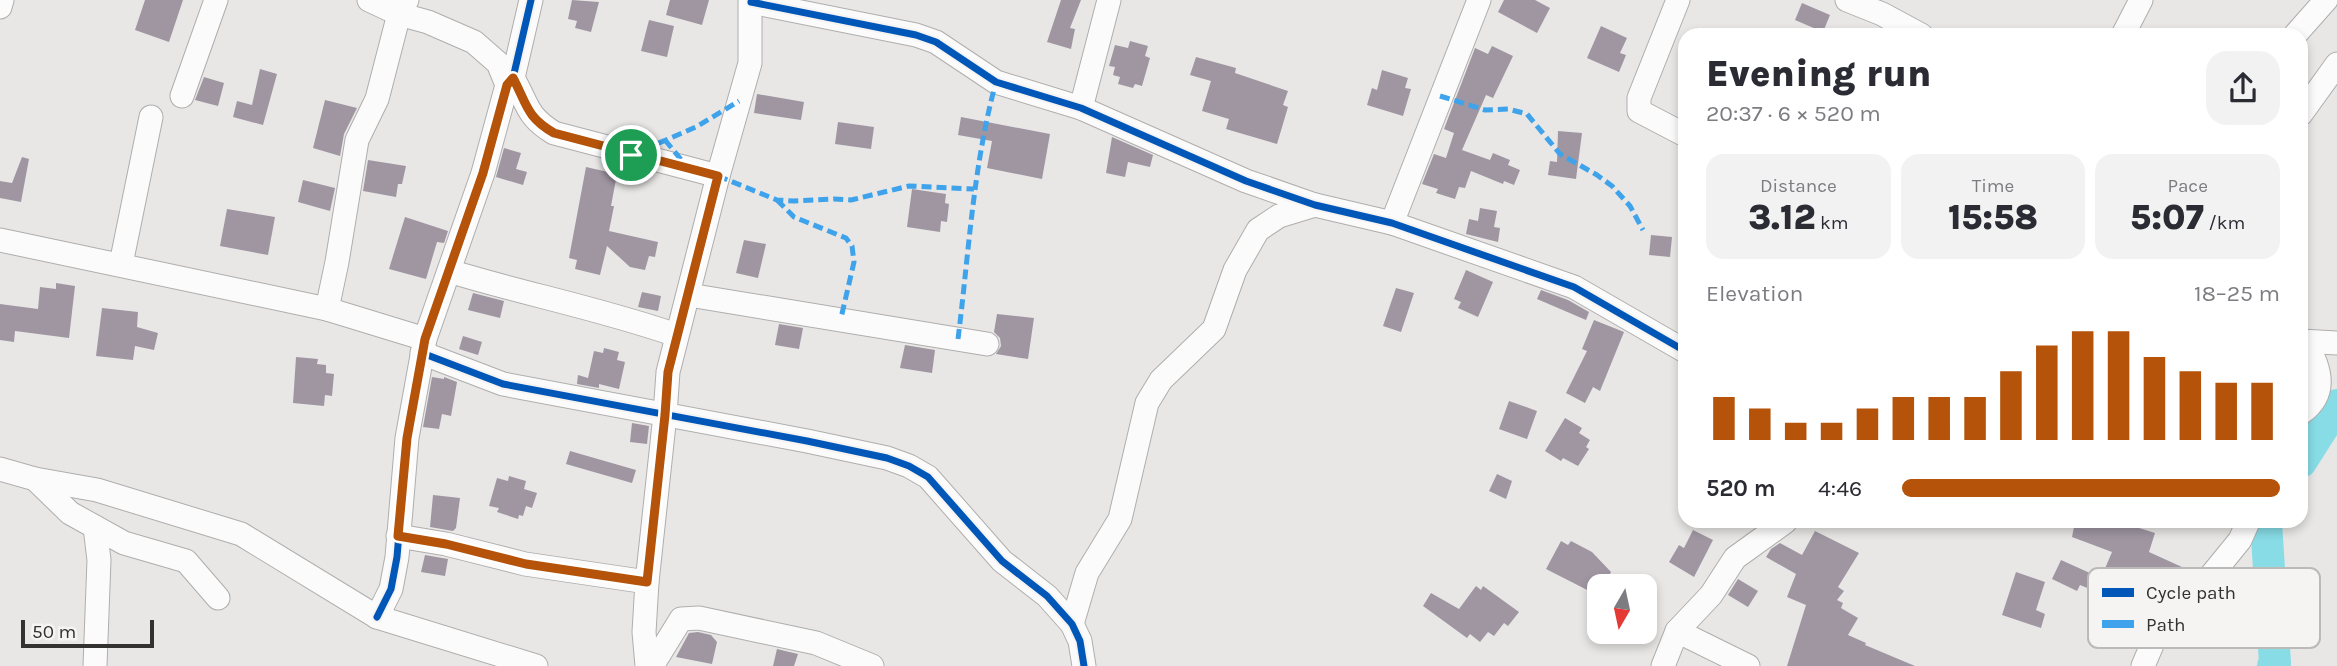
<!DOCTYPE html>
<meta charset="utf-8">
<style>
:root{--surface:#fff;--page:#f2f2f3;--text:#2b2b33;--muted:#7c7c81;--accent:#b45309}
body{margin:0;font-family:Karla,sans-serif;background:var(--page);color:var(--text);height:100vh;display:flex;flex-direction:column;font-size:26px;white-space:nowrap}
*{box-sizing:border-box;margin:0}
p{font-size:23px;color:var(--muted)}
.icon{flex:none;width:38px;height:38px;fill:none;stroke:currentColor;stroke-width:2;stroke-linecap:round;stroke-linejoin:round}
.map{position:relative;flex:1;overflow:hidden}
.sheet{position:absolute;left:1678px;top:28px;width:630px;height:500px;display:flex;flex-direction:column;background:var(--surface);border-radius:21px;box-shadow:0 4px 10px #0003}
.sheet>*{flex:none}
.needle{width:46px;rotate:189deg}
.tools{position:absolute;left:1587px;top:574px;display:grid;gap:14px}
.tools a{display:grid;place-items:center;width:70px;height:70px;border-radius:14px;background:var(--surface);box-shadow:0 4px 10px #0003;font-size:35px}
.scale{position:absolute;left:21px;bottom:18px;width:133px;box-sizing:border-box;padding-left:7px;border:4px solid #333231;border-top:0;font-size:19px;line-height:24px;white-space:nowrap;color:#333231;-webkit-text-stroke:5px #f6f4f2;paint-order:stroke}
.pin{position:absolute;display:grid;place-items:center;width:60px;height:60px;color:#fff;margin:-30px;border:4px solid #fff;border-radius:50%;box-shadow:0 2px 7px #0007}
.round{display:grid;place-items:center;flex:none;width:74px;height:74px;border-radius:21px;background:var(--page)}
.overview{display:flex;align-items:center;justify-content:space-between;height:119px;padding:0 28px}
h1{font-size:38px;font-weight:800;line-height:52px}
.figures{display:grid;grid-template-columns:repeat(3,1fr);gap:10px;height:119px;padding:7px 28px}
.figures div{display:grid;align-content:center;border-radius:18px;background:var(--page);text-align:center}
.figures b{font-size:35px;font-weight:800}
.figures small{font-size:19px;font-weight:400}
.figures p{font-size:19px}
.chart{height:196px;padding:14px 28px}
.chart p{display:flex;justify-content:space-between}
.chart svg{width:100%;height:126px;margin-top:7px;stroke:var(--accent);stroke-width:6}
ul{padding:0 28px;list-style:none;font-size:23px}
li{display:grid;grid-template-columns:112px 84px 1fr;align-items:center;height:52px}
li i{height:18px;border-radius:9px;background:var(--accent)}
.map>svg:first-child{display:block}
</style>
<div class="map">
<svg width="2337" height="666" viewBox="0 0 2337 666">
<rect width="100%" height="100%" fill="#e8e7e6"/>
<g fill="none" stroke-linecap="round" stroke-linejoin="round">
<g stroke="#87dce6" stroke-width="32">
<polyline points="2301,462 2337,405"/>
<polyline points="2266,522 2275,663 2273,666"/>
</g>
</g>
<g fill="#9f96a2">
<polygon points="145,0 183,0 169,42 135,30"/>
<polygon points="572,0 599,2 591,32 575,28 577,21 568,19"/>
<polygon points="670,0 709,0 702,25 666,15"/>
<polygon points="1061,0 1081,0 1070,28 1075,29 1071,49 1047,42"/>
<polygon points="1504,0 1535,0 1550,8 1537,33 1498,12"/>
<polygon points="1802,3 1830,15 1823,32 1795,20"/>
<polygon points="649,20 674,26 667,57 641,51"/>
<polygon points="1601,26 1627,38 1620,53 1626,55 1619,72 1587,58"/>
<polygon points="1130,41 1148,46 1145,56 1150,58 1142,86 1135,84 1133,88 1118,84 1120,77 1113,75 1115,67 1109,66 1115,45 1128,48"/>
<polygon points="1492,46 1513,56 1493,98 1486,95 1462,150 1490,160 1493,153 1510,160 1508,165 1520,170 1514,185 1504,181 1503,184 1471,171 1465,188 1459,187 1455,199 1436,193 1438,189 1422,184 1434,154 1446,158 1454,133 1444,129 1475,48 1488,54"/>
<polygon points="1196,57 1236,68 1235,73 1288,91 1283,105 1288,107 1277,144 1226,129 1229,119 1202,111 1211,81 1190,75"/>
<polygon points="260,69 277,74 263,125 233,117 237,101 252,105"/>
<polygon points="1382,70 1408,78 1405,88 1411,89 1403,116 1367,105 1372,88 1377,90"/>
<polygon points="204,77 224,83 218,106 195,100"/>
<polygon points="757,94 804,102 801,120 754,113"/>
<polygon points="325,100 357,108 344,134 340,156 313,148"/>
<polygon points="961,117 1050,134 1042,179 987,168 992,141 958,135"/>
<polygon points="838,122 874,127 871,149 835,144"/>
<polygon points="1558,131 1582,133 1576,179 1548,175 1550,161 1557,162"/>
<polygon points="1112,137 1153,155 1150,167 1128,162 1125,177 1106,173"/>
<polygon points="504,148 521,153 516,169 527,172 523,185 496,177"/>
<polygon points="22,157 29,159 21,202 0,198 0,181 12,183"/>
<polygon points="368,160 406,166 402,184 398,184 396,197 363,191"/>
<polygon points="586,167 617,174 611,206 614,206 609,231 658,242 655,257 649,256 645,270 630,267 607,246 600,275 575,269 577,260 569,258"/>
<polygon points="303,180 335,188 330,211 298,202"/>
<polygon points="912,189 946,194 945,203 949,204 947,222 941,221 940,232 907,227"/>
<polygon points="1480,208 1497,211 1494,227 1500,228 1498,242 1466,234 1469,219 1478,221"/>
<polygon points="227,209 275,217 268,255 220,246"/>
<polygon points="405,217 448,231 444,243 437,242 426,279 389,269"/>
<polygon points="1651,235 1672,237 1670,257 1649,255"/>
<polygon points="744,240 766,244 758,278 736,273"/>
<polygon points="1466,270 1493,282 1478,317 1458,308 1461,302 1454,299"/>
<polygon points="56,283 75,286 69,338 15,331 14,342 0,340 0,304 38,309 40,287 56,289"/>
<polygon points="1396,288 1414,293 1401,332 1383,326"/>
<polygon points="1541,290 1568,300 1589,312 1586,320 1537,299"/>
<polygon points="642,292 661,296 658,311 638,307"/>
<polygon points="473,293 504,301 500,318 468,310"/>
<polygon points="102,308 138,312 137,327 158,333 154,350 135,346 133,360 96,356"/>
<polygon points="997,314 1034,318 1028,359 996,354 1001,346 1000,338 994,332"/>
<polygon points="1594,320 1624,332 1600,391 1593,387 1585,403 1566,393 1587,351 1582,349"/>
<polygon points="779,324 803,328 799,349 775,345"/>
<polygon points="463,336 482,342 478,355 459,349"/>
<polygon points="905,345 935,350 932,373 900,368"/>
<polygon points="604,348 619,352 617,360 625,362 619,389 599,384 599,388 577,384 578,375 588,378 594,351 603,353"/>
<polygon points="296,357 318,359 317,364 326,365 326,373 334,374 332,396 325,395 324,406 293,403"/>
<polygon points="432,377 444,379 444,377 457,382 451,416 442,414 439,429 423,427"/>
<polygon points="1509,401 1537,411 1527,439 1499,429"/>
<polygon points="1565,418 1582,428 1579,433 1590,440 1586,447 1589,449 1578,466 1563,458 1561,461 1545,451"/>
<polygon points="632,423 649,426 647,444 630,442"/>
<polygon points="570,451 636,470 632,483 566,464"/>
<polygon points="1497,474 1512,481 1506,499 1489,491"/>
<polygon points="509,476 526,481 524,489 537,493 532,508 526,506 523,516 519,515 518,519 497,512 499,508 489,506 497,478 508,481"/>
<polygon points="433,495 460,498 456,528 453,531 430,527"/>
<polygon points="2075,522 2089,526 2091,522 2101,522 2118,528 2120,522 2155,533 2149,552 2182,567 2174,583 2139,567 2124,603 2080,585 2077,591 2052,579 2061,560 2101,578 2112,552 2072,537"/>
<polygon points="1693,530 1713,540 1694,577 1669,562 1679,545 1684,548"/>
<polygon points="1815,531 1859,553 1838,587 1844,591 1837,600 1843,603 1841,608 1858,618 1848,635 1866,643 1865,645 1915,666 1787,666 1806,605 1787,597 1796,574 1766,557 1771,549 1780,543 1802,555"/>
<polygon points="1561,541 1568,545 1571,541 1592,552 1611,572 1604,586 1600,586 1599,596 1546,569"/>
<polygon points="425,555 448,559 445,576 421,572"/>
<polygon points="2016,572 2045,582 2036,610 2045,614 2041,628 2002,615"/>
<polygon points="1738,579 1758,591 1748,607 1728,595"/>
<polygon points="1476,586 1481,590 1483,586 1519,612 1508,626 1504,623 1494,636 1488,632 1480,642 1470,634 1467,638 1423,606 1431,593 1459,609"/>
<polygon points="698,632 711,635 717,642 712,664 676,657 689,633"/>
<polygon points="777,649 798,654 794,666 773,666"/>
</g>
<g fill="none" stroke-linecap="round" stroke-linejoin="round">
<defs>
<g id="minor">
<polyline points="369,0 399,14 428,22 474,42 498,63 507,85"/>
<polyline points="1678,0 1639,98 1639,111 1685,135"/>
<polyline points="1847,0 1882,14 1921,35"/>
<polyline points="751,2 916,35 936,42 996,82 1081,108 1246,181 1315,205 1392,223 1574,287 1685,351"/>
<polyline points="0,7 2,0"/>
<polyline points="2123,35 2141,0"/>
<polyline points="2295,35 2326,0"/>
<path d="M513 78C528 104 526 116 554 133L718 176"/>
<polyline points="182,96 216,0"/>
<polyline points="1081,108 1109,0"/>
<polyline points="2301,114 2337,64"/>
<polyline points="1392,223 1479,0"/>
<polyline points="0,240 327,309 425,339"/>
<polyline points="121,264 151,117"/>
<path d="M449 271C524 294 602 309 676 335"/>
<polyline points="689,295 987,344"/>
<polyline points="327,309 337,262 357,140 377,99 399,14 407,0"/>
<polyline points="2301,341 2337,343"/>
<polyline points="422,353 503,384 807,441 887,458 909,466 928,477 1002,561 1047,596 1072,624 1080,641 1084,666"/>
<path d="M2301 413C2329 393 2320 366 2305 342"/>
<polyline points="0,469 35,479 97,490 241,534 377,617 536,666"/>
<polyline points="35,479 70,513 124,543 186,561 218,598"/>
<polyline points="95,527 99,560 95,666"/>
<polyline points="398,536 446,544 525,564 647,582"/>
<polyline points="377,617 391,589 397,557 407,438 425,339 483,173 507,85 513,78 531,0"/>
<polyline points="1072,624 1087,573 1120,519 1147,403 1161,380 1214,329 1235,270 1258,230 1279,216 1315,205"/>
<polyline points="1677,631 1748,666"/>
<polyline points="647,666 644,632 647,582 665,415 668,372 718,176 750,63 750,0"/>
<polyline points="652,666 681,619 699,618 816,643 872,666"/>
<polyline points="1663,666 1677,631 1711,595 1735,558 1785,522"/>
<polyline points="2143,666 2157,633 2183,619 2190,612 2205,583 2240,540 2248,522"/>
</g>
</defs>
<use href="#minor" stroke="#afaead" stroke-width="25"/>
<use href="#minor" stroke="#fcfbfb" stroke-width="23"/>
<g stroke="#3ea3eb" stroke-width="5" stroke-dasharray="10 5" stroke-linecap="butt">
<polyline points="1440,96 1485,110 1508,109 1527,114 1560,154 1597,175 1612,186 1630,206 1643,230"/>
<polyline points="665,140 688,168"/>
<polyline points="631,155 696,127 739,101"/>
<polyline points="718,176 777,200 794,201 834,199 851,200 909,186 974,189"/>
<polyline points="777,200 794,217 846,238 852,246 854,262 841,318"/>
<path d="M958 339C969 252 973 166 996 82"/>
</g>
<defs>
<g id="cycleway">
<polyline points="751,2 916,35 936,42 996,82 1081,108 1246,181 1315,205 1392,223 1574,287 1685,351"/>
<polyline points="422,353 503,384 807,441 887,458 909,466 928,477 1002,561 1047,596 1072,624 1080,641 1084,666"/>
<polyline points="377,617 391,589 397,557 407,438 425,339 483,173 507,85 513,78 531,0"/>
</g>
</defs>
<use href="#cycleway" stroke="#f6f4f2" stroke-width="11"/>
<use href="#cycleway" stroke="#0057b8" stroke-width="7"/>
</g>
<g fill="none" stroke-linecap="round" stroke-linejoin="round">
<defs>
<path id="route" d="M513 78C527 104 526 117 554 133L718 176 668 372 665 415 647 582 526 564 446 544 398 536 407 438 425 339 483 173 507 85Z"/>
</defs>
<use href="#route" stroke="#fff" stroke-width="14"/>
<use href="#route" stroke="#b45309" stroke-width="9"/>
</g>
<rect x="2088" y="568" width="232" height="80" rx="10" fill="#f6f4f2" stroke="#bcbab8" stroke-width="2"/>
<rect x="2102" y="588" width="32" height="9" fill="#0057b8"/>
<rect x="2102" y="620" width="32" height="8" fill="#3ea3eb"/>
<g font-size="19" fill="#333231">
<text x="2146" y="599">Cycle path</text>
<text x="2146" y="631">Path</text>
</g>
</svg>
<div class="tools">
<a><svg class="needle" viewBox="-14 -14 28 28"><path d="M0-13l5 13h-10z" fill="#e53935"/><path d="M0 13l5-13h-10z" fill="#7c7c81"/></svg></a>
</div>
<div class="scale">50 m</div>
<div class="pin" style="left:631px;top:155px;background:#1e9e55"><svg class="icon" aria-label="arrive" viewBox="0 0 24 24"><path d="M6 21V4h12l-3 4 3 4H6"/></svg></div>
<section class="sheet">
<div class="overview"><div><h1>Evening run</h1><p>20:37 · 6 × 520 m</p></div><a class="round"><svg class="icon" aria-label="share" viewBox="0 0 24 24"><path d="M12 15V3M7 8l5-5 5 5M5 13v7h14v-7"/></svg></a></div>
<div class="figures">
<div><p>Distance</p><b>3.12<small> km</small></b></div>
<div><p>Time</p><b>15:58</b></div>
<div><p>Pace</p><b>5:07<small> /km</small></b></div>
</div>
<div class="chart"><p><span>Elevation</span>18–25 m</p>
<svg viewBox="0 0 160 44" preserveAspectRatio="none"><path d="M5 44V29M15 44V33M25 44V38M35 44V38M45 44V33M55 44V29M65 44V29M75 44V29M85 44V20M95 44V11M105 44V6M115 44V6M125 44V15M135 44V20M145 44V24M155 44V24"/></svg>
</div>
<ul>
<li><b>520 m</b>4:46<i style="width:100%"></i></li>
</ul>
</section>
</div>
